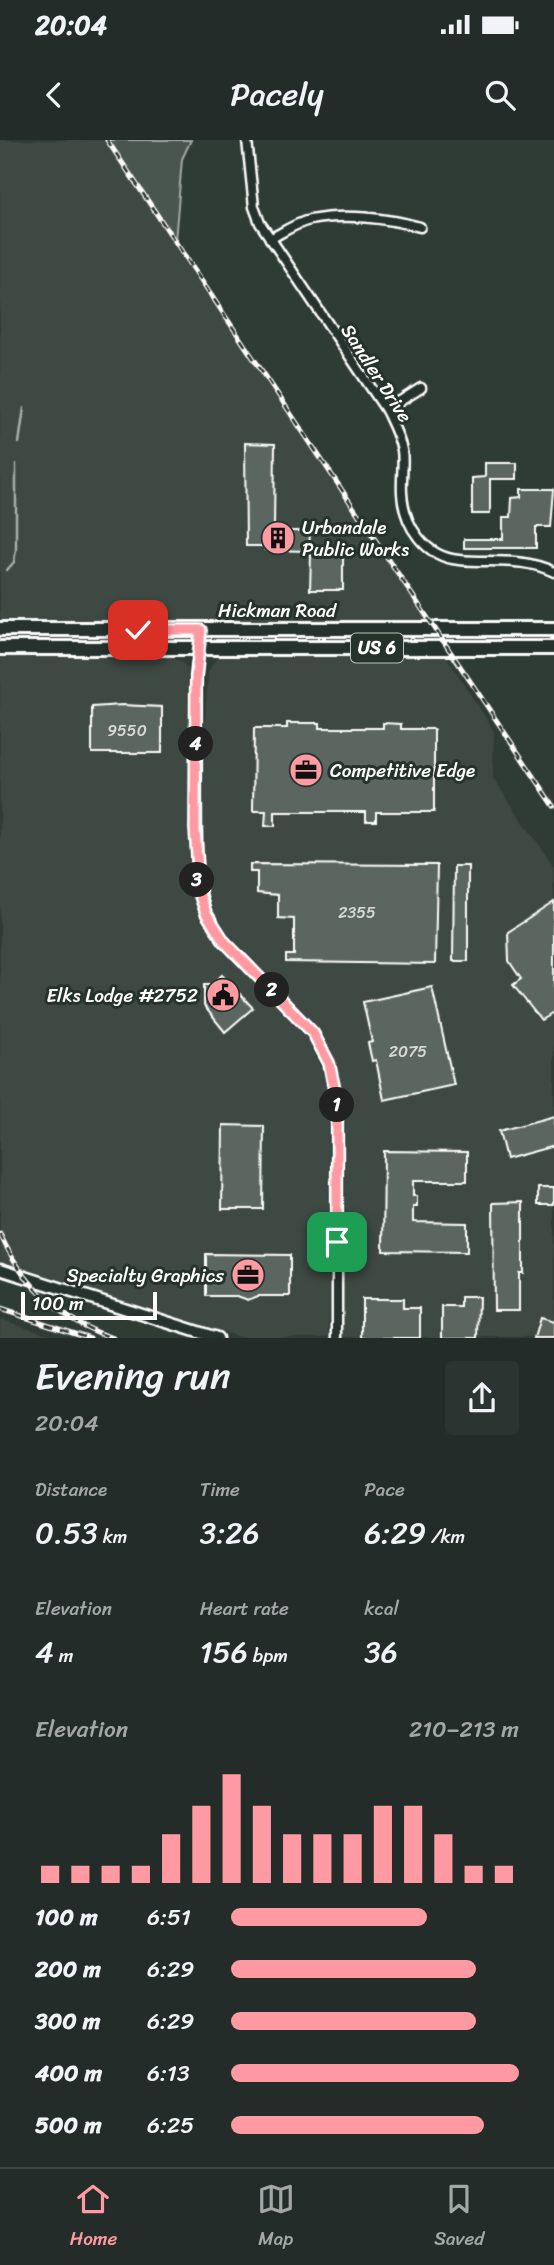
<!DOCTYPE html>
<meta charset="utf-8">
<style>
:root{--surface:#232c28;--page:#2b3430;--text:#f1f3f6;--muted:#a3a7a8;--line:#404845;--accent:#ff9aa2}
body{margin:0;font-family:Sriracha,sans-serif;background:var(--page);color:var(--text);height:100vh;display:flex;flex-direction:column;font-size:26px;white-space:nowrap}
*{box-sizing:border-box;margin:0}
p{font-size:23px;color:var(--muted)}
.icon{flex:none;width:38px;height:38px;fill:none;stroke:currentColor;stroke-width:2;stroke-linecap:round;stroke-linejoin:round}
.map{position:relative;height:1198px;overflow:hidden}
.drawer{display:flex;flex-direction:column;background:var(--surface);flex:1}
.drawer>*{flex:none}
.scale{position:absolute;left:21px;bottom:18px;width:136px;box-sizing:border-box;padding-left:7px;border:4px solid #fff;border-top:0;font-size:19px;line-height:24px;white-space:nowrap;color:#fff;-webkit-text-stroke:5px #26332d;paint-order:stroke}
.pin{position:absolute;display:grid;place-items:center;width:60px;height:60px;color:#fff;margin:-30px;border-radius:14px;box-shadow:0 4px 10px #0006}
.km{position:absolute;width:35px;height:35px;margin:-18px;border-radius:50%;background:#222;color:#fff;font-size:19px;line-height:35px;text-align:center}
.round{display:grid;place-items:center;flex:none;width:74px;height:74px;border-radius:7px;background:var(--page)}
.head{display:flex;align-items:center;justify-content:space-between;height:119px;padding:0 35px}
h1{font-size:38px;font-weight:600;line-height:52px}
.stats{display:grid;grid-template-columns:repeat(3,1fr);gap:10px;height:119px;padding:7px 35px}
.stats div{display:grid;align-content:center}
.stats b{font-size:30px;font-weight:600}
.stats small{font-size:19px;font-weight:400}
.stats p{font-size:19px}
.chart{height:196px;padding:14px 35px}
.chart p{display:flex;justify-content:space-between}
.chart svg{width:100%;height:126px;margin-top:7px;stroke:var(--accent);stroke-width:6}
ul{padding:0 35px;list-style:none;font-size:23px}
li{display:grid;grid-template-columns:112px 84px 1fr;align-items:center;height:52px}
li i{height:18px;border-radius:9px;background:var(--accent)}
.status{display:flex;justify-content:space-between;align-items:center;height:49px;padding:0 35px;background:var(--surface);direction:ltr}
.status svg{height:19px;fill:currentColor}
header{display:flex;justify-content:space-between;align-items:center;height:91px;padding:0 35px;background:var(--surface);font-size:32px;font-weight:600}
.tab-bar{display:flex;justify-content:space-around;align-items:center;height:98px;border-top:2px solid var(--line);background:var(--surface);font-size:19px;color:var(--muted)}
.tab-bar a{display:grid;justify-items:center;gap:4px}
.tab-bar .on{color:var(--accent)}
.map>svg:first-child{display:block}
</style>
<div class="status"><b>20:04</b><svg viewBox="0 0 49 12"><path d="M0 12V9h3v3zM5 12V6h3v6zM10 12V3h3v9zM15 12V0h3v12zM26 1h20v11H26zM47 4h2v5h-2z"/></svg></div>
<header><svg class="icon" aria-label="back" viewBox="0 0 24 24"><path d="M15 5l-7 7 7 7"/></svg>Pacely<svg class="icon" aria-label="search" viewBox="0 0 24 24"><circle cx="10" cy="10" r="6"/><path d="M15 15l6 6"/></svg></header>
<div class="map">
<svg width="554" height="1198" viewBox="0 0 554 1198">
<rect width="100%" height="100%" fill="#2f3b35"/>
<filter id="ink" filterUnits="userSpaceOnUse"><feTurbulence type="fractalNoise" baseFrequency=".0143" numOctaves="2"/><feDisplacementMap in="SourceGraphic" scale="14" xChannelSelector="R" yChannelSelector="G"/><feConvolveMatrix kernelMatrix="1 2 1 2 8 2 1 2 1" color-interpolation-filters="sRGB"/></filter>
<g filter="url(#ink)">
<g fill="#3c4842">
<polygon points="0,0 107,0 437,489 0,489"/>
<polygon points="32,512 91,517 170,517 181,521 188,529 189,729 198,770 221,808 309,899 327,940 330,962 329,1197 239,1197 0,1122 0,513"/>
<polygon points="444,513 494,591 493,638 554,726 554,1197 344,1197 343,967 336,927 326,903 312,883 220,785 209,764 203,735 202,618 208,532 217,517 221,514"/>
<polygon points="0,1179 58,1197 0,1197"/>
</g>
<polygon fill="#4a544f" stroke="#a4aaa7" stroke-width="2" points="107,0 191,0 182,19 175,101"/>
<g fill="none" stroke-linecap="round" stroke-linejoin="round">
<g stroke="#a9afac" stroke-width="2.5">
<polyline points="19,303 24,268"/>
<polyline points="7,430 14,422 16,410 16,324"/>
</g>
</g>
<g fill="#5b6661" stroke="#fff" stroke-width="2">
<polygon points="245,303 275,304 274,387 284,387 284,391 310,391 309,411 265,410 265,406 246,406"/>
<polygon points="485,323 517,323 517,339 490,339 490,374 472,374 472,338 485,337"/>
<polygon points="521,349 554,349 551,387 536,387 536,408 464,408 464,399 503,399 503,377 511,377 512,358 521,357"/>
<polygon points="311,414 343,414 343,450 310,450"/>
<polygon points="122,565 162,567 162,613 92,613 92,567"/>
<polygon points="287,583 320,583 320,588 383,588 383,583 401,584 401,589 434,589 434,672 376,672 376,681 366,681 366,672 275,672 275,686 265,686 266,671 253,671 254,588 287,588"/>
<polygon points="250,724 437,725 435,824 286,822 286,815 294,815 294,779 278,778 278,755 257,753 257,732 250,732"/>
<polygon points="454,726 468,726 468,821 453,821"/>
<polygon points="554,762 554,872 541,880 513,845 521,839 509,821 508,792"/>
<polygon points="222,835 253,868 225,892 204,866 204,845 211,845"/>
<polygon points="432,847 454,945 384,960 376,920 372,921 368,903 372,902 363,862"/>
<polygon points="554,976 554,1006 506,1019 499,991"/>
<polygon points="223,985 264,986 263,1069 222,1069"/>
<polygon points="384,1011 467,1012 467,1041 413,1041 413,1056 417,1056 417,1067 413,1067 413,1082 467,1083 467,1112 383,1111"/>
<rect x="538" y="1048" width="16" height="17"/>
<polygon points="523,1062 523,1133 519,1133 519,1170 494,1170 493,1063"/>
<polygon points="206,1114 290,1115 290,1156 258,1156 248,1160 237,1156 206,1156"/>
<polygon points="461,1157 479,1157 478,1198 442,1198 442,1167 461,1167"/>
<polygon points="362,1159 403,1159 403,1168 420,1168 420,1198 362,1198"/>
<polygon points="540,1178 554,1182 554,1198 534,1198"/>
</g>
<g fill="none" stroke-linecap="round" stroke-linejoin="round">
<defs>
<g id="minor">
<path d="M247 0 254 67 260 83 386 270C392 283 399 296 402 310 404 324 401 339 402 353 404 386 425 417 459 420 493 423 523 417 554 432"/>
<path d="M270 99C283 92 296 83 310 80 345 73 387 78 420 87"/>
<polyline points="386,270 421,248"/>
<polyline points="201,490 196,536 197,738 206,773 224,801 313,893 329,923 337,970 337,1198"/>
</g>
<polyline id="tertiary" points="0,1129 217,1198"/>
<g id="primary">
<polyline points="0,489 554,489"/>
<polyline points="0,508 554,508"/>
</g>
</defs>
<use href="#minor" stroke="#fff" stroke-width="13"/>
<use href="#tertiary" stroke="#fff" stroke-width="15"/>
<use href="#primary" stroke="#fff" stroke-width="18"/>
<use href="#minor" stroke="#26332d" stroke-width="8"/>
<use href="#tertiary" stroke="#26332d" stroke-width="10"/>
<use href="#primary" stroke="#26332d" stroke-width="12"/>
<defs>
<g id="rail">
<polyline points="107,0 554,666"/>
<path d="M0 1094C23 1144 60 1181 113 1198"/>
<polyline points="0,1169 90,1198"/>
</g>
</defs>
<use href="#rail" stroke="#fff" stroke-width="5"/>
<use href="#rail" stroke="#26332d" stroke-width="2.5" stroke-dasharray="8" stroke-linecap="butt"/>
</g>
</g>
<g fill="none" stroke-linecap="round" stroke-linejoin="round" filter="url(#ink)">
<defs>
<polyline id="route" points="138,490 201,490 196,536 195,689 200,756 206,773 224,801 313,893 329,923 337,959 337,1102"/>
</defs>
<use href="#route" stroke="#fff" stroke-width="14"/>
<use href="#route" stroke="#ff9aa2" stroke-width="9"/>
</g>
<defs>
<symbol id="building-disc" viewBox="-11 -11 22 22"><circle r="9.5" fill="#ff9aa2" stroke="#26332d"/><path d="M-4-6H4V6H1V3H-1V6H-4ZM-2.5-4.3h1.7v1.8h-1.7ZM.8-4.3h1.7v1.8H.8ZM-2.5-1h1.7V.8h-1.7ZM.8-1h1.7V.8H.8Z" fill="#111"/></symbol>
<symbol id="office-disc" viewBox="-11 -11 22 22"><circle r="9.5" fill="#ff9aa2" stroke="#26332d"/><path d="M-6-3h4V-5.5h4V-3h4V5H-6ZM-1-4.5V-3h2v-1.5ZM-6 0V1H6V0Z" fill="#111"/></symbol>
<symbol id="civic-disc" viewBox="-11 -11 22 22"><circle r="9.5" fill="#ff9aa2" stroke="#26332d"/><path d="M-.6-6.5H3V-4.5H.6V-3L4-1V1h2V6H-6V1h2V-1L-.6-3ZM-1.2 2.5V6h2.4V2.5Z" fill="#111"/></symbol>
</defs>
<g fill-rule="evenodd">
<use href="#building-disc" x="259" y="379" width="38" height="38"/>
<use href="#office-disc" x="287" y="611" width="38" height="38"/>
<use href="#civic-disc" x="204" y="836" width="38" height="38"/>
<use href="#office-disc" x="229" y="1116" width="38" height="38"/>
</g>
<g text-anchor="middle" stroke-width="6" stroke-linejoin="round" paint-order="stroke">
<g font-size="16" fill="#d6d9d8">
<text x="127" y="596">9550</text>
<text x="357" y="778">2355</text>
<text x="408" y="917">2075</text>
</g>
<rect fill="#26332d" stroke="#bec2c0" stroke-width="2" x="351" y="493.5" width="52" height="29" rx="5"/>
<g font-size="18" font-weight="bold" fill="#fff">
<text x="377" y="514">US 6</text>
</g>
<g font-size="19" fill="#fff" stroke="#26332d">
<text transform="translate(377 233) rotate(57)" y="7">Sandler Drive</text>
<text x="277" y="477">Hickman Road</text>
</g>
<g font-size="19" fill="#fff" stroke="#26332d" text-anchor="start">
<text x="302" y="394">Urbandale<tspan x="302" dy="22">Public Works</tspan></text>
<text x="330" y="637">Competitive Edge</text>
<text x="198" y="862" text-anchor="end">Elks Lodge #2752</text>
<text x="224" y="1142" text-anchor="end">Specialty Graphics</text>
</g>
</g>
</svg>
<div class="scale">100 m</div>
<div class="pin" style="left:337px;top:1102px;background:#1e9e55"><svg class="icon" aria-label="arrive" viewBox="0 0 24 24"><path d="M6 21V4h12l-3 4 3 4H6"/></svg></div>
<div class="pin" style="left:138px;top:490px;background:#d93025"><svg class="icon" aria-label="check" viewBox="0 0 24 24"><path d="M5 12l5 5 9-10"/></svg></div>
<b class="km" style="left:337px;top:965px">1</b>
<b class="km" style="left:272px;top:850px">2</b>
<b class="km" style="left:197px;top:740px">3</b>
<b class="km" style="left:196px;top:604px">4</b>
</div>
<section class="drawer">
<div class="head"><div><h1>Evening run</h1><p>20:04</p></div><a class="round"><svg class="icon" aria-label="share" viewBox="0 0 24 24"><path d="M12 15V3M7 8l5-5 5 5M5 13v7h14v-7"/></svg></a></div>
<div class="stats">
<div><p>Distance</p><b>0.53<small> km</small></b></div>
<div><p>Time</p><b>3:26</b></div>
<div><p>Pace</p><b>6:29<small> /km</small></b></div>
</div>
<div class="stats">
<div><p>Elevation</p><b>4<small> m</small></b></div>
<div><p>Heart rate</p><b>156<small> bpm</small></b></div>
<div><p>kcal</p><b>36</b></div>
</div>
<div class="chart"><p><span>Elevation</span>210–213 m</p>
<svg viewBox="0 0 160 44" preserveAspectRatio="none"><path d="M5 44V38M15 44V38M25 44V38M35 44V38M45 44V27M55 44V17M65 44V6M75 44V17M85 44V27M95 44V27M105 44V27M115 44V17M125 44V17M135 44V27M145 44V38M155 44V38"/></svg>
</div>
<ul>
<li><b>100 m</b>6:51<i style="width:68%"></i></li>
<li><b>200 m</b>6:29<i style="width:85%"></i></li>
<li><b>300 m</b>6:29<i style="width:85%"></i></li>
<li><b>400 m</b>6:13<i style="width:100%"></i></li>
<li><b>500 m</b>6:25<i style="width:88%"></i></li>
</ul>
</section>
<nav class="tab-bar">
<a class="on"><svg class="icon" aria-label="home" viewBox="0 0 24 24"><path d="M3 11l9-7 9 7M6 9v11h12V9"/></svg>Home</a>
<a><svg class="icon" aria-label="map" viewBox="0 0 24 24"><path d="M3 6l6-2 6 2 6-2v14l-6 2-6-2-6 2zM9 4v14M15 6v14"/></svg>Map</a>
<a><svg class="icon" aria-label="saved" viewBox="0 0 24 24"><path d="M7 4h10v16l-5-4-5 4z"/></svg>Saved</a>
</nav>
